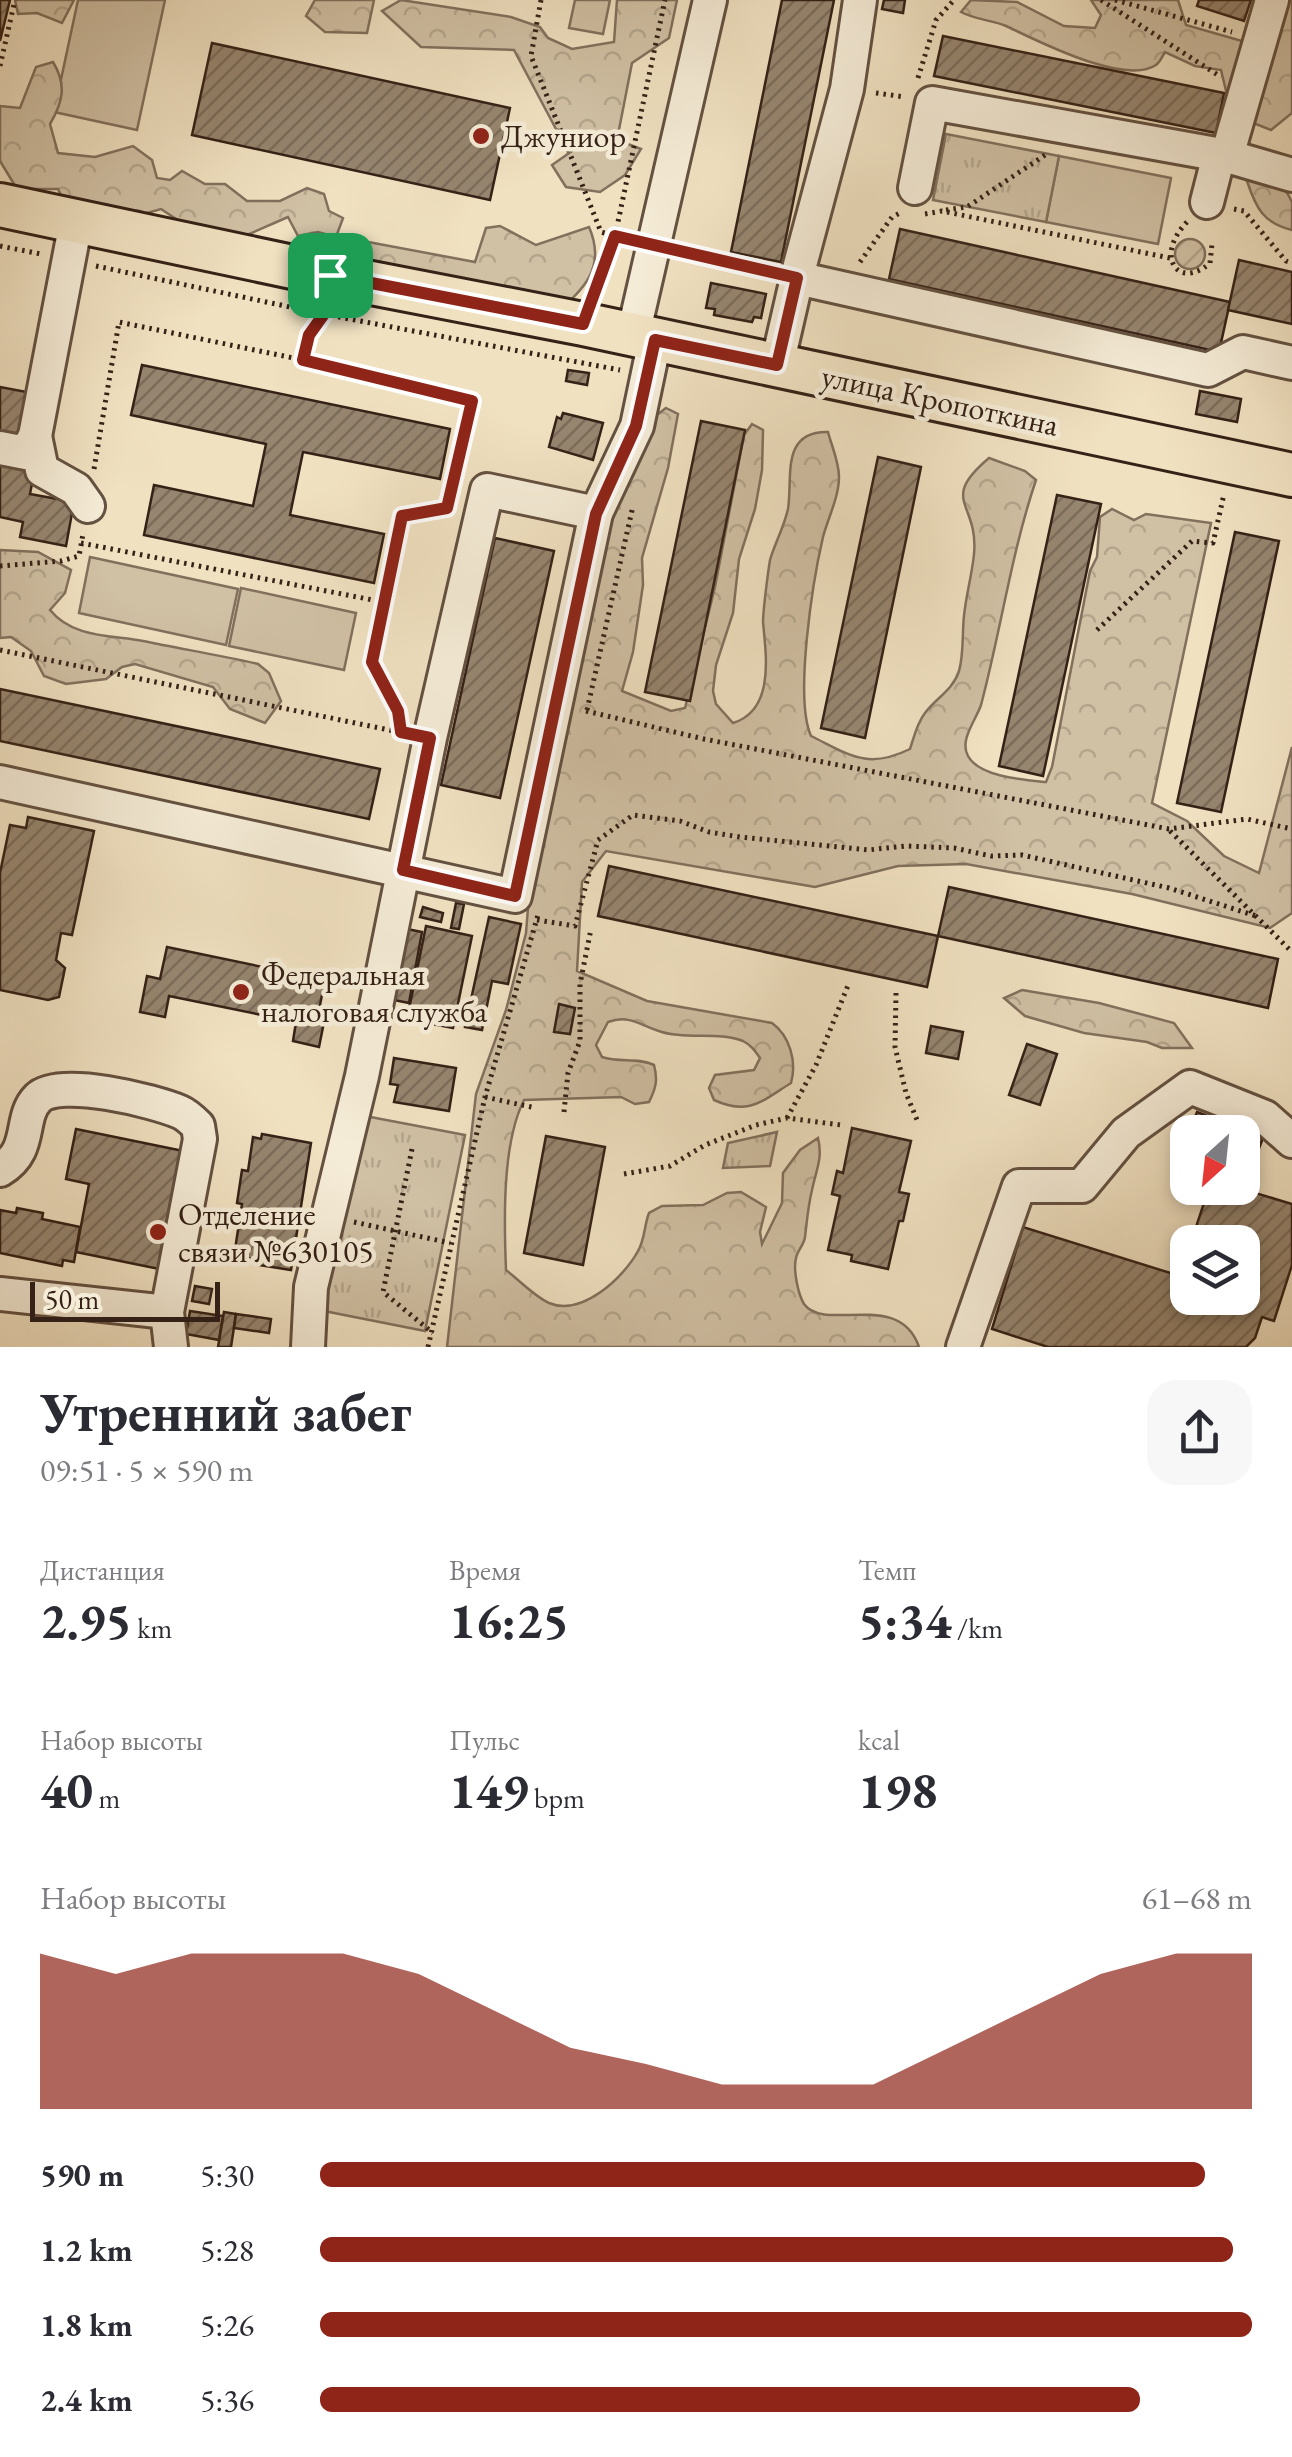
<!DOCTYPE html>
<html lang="ru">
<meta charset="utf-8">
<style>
:root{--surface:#fff;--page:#f7f7f7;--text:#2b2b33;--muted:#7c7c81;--accent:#8f2418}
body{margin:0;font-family:"EB Garamond",serif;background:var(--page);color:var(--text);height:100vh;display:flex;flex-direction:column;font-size:38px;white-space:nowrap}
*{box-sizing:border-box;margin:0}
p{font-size:32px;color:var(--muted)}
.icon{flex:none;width:55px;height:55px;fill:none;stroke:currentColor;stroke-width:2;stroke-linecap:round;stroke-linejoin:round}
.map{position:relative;height:1347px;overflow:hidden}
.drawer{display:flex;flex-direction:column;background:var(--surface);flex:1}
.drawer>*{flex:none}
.needle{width:65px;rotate:207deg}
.buttons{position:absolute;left:1170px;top:1115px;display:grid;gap:20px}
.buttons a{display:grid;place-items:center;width:90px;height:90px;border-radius:20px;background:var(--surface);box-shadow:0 5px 15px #0003;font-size:50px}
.scale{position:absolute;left:30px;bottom:25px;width:190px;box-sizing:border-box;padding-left:10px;border:5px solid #352116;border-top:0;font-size:28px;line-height:35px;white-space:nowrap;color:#352116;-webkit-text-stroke:8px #f5ecd7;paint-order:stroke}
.pin{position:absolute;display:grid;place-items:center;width:85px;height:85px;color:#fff;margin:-42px;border-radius:20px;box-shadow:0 5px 15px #0006}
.round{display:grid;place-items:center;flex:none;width:105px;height:105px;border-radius:30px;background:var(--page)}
.head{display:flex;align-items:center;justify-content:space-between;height:170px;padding:0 40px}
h1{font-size:55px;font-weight:700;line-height:75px}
.metrics{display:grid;grid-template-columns:repeat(3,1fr);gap:15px;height:170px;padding:10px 40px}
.metrics div{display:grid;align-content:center}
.metrics b{font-size:50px;font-weight:700}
.metrics small{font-size:28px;font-weight:400}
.metrics p{font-size:28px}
.chart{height:280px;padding:20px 40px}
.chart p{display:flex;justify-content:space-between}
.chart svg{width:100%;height:180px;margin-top:10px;fill:var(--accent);opacity:.7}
ul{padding:0 40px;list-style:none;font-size:32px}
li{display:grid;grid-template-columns:160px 120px 1fr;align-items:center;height:75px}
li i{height:25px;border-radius:12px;background:var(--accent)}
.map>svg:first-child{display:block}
</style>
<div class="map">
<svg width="1292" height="1347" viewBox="0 0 1292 1347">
<defs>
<pattern id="forest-crowns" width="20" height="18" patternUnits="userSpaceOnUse" patternTransform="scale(2.5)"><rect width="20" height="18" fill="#d0c0a4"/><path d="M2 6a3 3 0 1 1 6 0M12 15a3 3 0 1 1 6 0" fill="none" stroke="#b3a58c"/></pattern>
<pattern id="park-tufts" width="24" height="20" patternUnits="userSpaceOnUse" patternTransform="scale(2.5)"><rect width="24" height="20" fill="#d0c0a4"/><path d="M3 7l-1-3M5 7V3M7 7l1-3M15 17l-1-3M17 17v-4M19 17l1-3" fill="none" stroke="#b3a58c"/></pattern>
<pattern id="garden-furrows" width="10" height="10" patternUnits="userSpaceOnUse" patternTransform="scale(2.5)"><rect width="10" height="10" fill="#d0c0a4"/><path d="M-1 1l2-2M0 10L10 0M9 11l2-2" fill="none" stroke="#b3a58c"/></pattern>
<pattern id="building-hatch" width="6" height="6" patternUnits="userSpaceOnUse" patternTransform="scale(2.5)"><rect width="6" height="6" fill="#96856f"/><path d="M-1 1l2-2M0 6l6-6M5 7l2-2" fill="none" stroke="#7b6c5a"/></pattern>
</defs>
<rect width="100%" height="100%" fill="#f0e1c1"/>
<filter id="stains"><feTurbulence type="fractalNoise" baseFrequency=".002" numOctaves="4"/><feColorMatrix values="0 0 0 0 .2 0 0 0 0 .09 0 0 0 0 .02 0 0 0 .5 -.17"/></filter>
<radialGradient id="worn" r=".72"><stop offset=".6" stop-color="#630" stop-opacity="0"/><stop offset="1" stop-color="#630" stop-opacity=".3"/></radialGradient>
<g fill="#d0c0a4" stroke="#82705d" stroke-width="2.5">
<polygon points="78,0 165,0 137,130 54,112"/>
<polygon points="575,0 610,0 603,34 569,28"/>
<polygon points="1059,156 1171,178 1158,244 1046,222"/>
<polygon points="90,557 238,589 226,645 79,613"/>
<polygon points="241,588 356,613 344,670 229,646"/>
</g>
<g fill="url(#forest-crowns)" stroke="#82705d" stroke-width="2.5">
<polygon points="15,0 74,0 62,23 37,13 18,14"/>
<polygon points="315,0 374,0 367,33 325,32 306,16"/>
<polygon points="401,0 511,17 540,27 548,38 572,49 614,42 617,0 677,0 669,38 632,63 617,140 641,149 625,175 600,192 566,187 552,165 572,151 574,137 556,129 514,50 421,47 382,11"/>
<path d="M971 0 1017 2 1064 26 1095 28 1101 15 1091 0H1178L1186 25 1242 41 1245 54 1231 81 1236 88 1228 99 1221 70 1195 66 1165 52C1162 57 1160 62 1156 65 1124 86 1036 40 1006 26 992 20 976 20 961 12Z"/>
<polygon points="1270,0 1292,0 1292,113 1271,130 1253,123"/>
<path d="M53 62C67 85 63 102 50 124L58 153 95 157 133 146 152 160 157 178 170 180 182 171 205 184H225L247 201H280L307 188 324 194 329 211 343 218 336 237 318 232 298 236 288 217C218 247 227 253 161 209L115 222 71 216 58 189H17L0 161V106L20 108 36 67Z"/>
<path d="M1261 179 1284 187 1292 202V230C1263 223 1256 208 1247 181Z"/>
<path d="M500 226 536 245 589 227C609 273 577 294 546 322L365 262 363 241 475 262 486 228Z"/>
<path d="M666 408 678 414 668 468 642 558 643 585 633 652 622 691 671 711 685 708 715 587 744 435 752 424 763 430 762 470 755 509 739 559 733 613 716 665 713 691 716 704 733 723C775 710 766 655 763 622 763 611 768 572 770 560 775 543 784 527 788 509 793 478 780 431 828 432 832 447 839 462 839 477 839 497 828 518 823 537 813 580 794 698 811 736 850 755 867 770 910 749 914 737 917 723 925 713 936 698 953 690 959 671 964 654 962 633 964 616 966 595 972 575 974 554 979 502 938 501 989 458L1025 471 1036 480C1011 554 1001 630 981 705 976 720 959 740 968 756 979 777 1025 780 1046 782L1052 767 1090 571 1097 557 1100 517 1112 509 1134 520 1146 514 1211 523 1152 803 1187 821 1224 856 1259 873 1292 747V913L1270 928 1132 894 966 864 898 866 815 887 606 851 582 882 577 971 647 1001 772 1023C790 1036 797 1062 791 1083 762 1101 749 1116 714 1100L709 1088 715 1075 754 1070 760 1058C755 1051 751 1045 743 1041 720 1031 686 1040 662 1032 641 1026 630 1014 608 1022L596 1045 602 1057C620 1063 637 1057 654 1065 658 1080 656 1088 649 1102L635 1104 621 1097 524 1100C502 1143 504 1221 506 1270 519 1280 534 1296 549 1303 582 1317 624 1277 638 1251 645 1239 644 1226 649 1213L662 1206 703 1205 727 1193 741 1192 766 1207 760 1232 762 1244 782 1203 783 1173 800 1150 818 1138C823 1159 816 1170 812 1190 808 1206 807 1221 805 1237 804 1245 797 1251 796 1258 793 1270 798 1294 804 1304 825 1333 899 1289 919 1347H447L476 1094 506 1010 526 933 531 870 614 490 654 417Z"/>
<path d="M0 550 38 552 71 570 65 593 50 610C73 638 110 635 143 641 181 649 220 655 258 664L269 673 281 701 265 723 230 709 213 687 135 664 122 667 106 679 66 684 44 676 31 651 11 637 0 638Z"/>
<polygon points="1022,990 1099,1003 1174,1023 1192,1048 1162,1048 1147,1042 1084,1033 1025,1016 1004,998"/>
</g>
<g fill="url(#park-tufts)" stroke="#82705d" stroke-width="2.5">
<polygon points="946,134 1059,156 1046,222 933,200"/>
<polygon points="360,1115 465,1135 425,1331 324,1311"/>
<polygon points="777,1132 770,1166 723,1168 728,1143"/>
</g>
<circle fill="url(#garden-furrows)" stroke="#82705d" stroke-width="2.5" cx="1190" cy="254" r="15"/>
<g fill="url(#building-hatch)" stroke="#352116" stroke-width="2.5">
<polygon points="0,0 10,0 0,41"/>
<polygon points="782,0 834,0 781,262 731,252"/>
<polygon points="884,0 905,0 903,13 882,9"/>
<polygon points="1199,0 1251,0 1244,21 1197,6"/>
<polygon points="943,36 1224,93 1216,133 934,76"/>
<polygon points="212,43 510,108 490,200 192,135"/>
<polygon points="900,229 1230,302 1219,352 889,279"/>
<polygon points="1239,260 1292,272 1292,324 1228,310"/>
<polygon points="711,283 766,294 761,318 754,317 752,322 714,315 715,309 706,308"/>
<polygon points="142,365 450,429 440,479 303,452 290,515 384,534 374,583 144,535 154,485 253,506 266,444 131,415"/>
<polygon points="568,370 589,373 587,385 566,381"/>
<polygon points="0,387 37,394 29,436 0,431"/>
<polygon points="1200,391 1241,399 1237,422 1196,414"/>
<polygon points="563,413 603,423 593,460 549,447 557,417 561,419"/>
<polygon points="701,421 745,430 690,701 645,692"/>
<polygon points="878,457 921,467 865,738 821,728"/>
<polygon points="0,460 35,467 30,494 74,502 66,546 20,537 23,522 0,517"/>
<polygon points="1057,495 1101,504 1043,776 999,766"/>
<polygon points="1235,532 1279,541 1221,812 1177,803"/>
<polygon points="495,538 554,551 500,798 441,785"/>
<polygon points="0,689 380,769 369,819 0,741"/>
<polygon points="28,817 94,831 72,935 61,933 56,960 65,968 59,997 48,1000 0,990 0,873 10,825 26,828"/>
<polygon points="609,866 938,936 927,987 598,916"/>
<polygon points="949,887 1278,959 1268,1008 938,936"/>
<polygon points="456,903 464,904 459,929 451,928"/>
<polygon points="423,907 443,913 441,922 420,917"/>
<polygon points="489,917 521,924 508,984 492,981 482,1030 465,1027"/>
<polygon points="426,926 472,936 453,1028 407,1019"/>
<polygon points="407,929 422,932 409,1003 394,1000"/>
<polygon points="167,947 325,980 319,1010 326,1012 319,1047 293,1041 296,1022 169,996 165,1017 140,1012 147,976 160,979"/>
<polygon points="559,1004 575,1008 570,1034 554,1032"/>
<polygon points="931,1026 963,1032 958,1059 926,1053"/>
<polygon points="1027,1044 1057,1054 1040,1105 1009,1095"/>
<polygon points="394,1058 456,1068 449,1111 394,1102 398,1085 390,1084"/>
<polygon points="1197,1112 1263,1138 1253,1164 1242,1160 1242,1132 1189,1132"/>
<polygon points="852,1128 911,1141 899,1192 909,1194 903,1221 899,1221 888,1269 851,1261 852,1255 828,1250 840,1196 832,1194 837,1171 843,1173"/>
<polygon points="76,1129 193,1153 169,1271 76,1252 89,1184 66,1179"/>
<polygon points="262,1134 311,1143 291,1270 259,1265 260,1260 234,1256 242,1204 237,1203 242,1170 248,1171 253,1137 261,1139"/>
<polygon points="546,1136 605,1147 583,1265 524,1253"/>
<polygon points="1209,1188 1239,1188 1292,1204 1292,1265 1274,1321 1262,1317 1255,1338 1246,1347 1048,1347 992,1329 1023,1227 1180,1276 1188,1254 1188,1298 1242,1298 1242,1242 1191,1242"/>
<polygon points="17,1208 43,1213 42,1219 80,1227 74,1262 63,1260 62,1266 0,1253 0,1210 16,1213"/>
<polygon points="195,1286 212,1289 209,1304 192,1301"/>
<polygon points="190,1311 223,1316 219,1340 186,1334"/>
<polygon points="224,1312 236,1314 231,1347 218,1347"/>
<polygon points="236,1314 271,1319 269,1333 234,1328"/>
</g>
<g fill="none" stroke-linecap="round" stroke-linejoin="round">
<defs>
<g id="minor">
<polyline points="1227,156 1292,175"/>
<polyline points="915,188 932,103 1227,156 1272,0"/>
<polyline points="1207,202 1219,155"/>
<polyline points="797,278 1208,370 1243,352 1292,363"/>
<polyline points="633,335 710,0"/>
<polyline points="777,365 800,265 847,89 860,0"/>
<polyline points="35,436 42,470 76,489 88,506"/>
<polyline points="0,448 26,453 35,436 76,222"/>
<polyline points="0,782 515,896 596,513"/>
<path d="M0 1170C34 1150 18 1118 38 1098 59 1077 154 1101 180 1112 187 1115 193 1121 198 1126L200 1139 167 1312 171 1347"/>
<polyline points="0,1294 167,1312"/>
<polyline points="308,1347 311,1287 362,1076 430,738 487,490 596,513 637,426 655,340"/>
<polyline points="963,1347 1019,1186 1082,1186 1126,1133 1190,1087 1265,1117 1292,1141"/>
</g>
<polyline id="major" points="0,205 330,275 583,324 1292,475"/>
</defs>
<use href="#minor" stroke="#645141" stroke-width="38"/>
<use href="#major" stroke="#352116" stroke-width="48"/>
<g stroke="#352116" stroke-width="5" stroke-dasharray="2.5 5" stroke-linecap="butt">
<polyline points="541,0 531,56 601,232 626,239"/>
<polyline points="1101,0 1221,77"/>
<polyline points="1115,0 1232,32"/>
<polyline points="0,66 15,0"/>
<polyline points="918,78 936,20 954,0"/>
<polyline points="876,93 905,97"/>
<polyline points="1234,209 1244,211 1286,261 1292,263"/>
<polyline points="946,210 967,207 1048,153"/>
<polyline points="925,214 942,211 1170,258"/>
<path d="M1187 222C1154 256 1178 291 1210 263L1212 244"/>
<polyline points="0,246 41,254"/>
<polyline points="680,253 772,273"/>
<polyline points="860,262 892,217 900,213"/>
<polyline points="96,266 323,314 620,370"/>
<polyline points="593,292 615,236 665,0"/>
<polyline points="303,360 473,401 447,508 402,516 383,601"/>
<polyline points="94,469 119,322 303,360 309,335 324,313"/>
<polyline points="81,543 383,602 372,662 398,711 401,728"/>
<polyline points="0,566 61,561 79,556 83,534"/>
<polyline points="1097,630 1192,541 1213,543 1224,494"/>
<polyline points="0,650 404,733"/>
<polyline points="587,710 633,506"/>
<polyline points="586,711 704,739 1169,829 1247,819 1292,829"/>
<polyline points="1170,831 1292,952"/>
<polyline points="537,920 575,926 598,840 633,815 680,821 709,832 740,837 868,850 906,846 954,848 991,856 1022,855 1169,888 1256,916"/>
<polyline points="896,993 895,1047 906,1093 917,1120"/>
<polyline points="485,1097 536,1108"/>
<polyline points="564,1112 568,1073 580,1041 580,984 591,929"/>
<polyline points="787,1118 816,1065 849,983"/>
<polyline points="412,1149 383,1292 433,1333"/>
<polyline points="624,1174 670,1166 705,1145 756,1125 787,1118 841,1125"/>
<polyline points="354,1222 450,1243"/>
<polyline points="428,1347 485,1097 538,915"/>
</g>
<use href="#minor" stroke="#f5ecd7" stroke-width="32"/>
<use href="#major" stroke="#f0e1c1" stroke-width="42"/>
</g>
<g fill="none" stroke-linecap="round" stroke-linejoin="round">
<defs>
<polygon id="route" points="615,236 797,278 777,365 655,340 636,426 596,514 515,896 403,870 430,738 401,732 398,711 372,662 402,516 447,508 472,401 303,360 309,335 324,314 330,275 583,324"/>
</defs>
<use href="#route" stroke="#fff" stroke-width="20"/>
<use href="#route" stroke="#8f2418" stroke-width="12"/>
</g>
<g fill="#8f2418" stroke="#f5ecd7" stroke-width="4">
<circle cx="481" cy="136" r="10"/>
<circle cx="241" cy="992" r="10"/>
<circle cx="158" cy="1232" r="10"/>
</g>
<g text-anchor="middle" stroke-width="9" stroke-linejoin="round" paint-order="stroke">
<g font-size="32" fill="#352116" stroke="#f5ecd7" text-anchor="start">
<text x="501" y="147">Джуниор</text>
<text x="261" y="985">Федеральная<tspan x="261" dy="37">налоговая служба</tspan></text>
<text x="178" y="1225">Отделение<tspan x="178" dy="37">связи №630105</tspan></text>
</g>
<g font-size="32" fill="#352116" stroke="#f5ecd7">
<text transform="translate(940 400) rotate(12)" y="11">улица Кропоткина</text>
</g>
</g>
<rect width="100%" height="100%" filter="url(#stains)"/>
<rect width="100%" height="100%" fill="url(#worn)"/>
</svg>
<div class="buttons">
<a><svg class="needle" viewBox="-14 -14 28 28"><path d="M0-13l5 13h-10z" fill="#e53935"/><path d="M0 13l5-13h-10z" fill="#7c7c81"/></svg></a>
<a><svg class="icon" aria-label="layers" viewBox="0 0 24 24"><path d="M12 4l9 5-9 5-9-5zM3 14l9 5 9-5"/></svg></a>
</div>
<div class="scale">50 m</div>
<div class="pin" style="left:330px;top:275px;background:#1e9e55"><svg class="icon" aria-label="arrive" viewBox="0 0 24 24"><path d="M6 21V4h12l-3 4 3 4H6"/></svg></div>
</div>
<section class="drawer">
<div class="head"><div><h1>Утренний забег</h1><p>09:51 · 5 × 590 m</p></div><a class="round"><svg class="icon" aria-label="share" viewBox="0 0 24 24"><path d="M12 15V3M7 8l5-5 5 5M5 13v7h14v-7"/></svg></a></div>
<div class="metrics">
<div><p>Дистанция</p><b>2.95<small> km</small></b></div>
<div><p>Время</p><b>16:25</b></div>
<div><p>Темп</p><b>5:34<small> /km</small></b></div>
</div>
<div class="metrics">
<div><p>Набор высоты</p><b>40<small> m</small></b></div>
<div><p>Пульс</p><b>149<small> bpm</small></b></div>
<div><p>kcal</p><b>198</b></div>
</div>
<div class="chart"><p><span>Набор высоты</span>61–68 m</p>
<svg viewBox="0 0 160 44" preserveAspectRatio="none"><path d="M0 44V6L10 11L20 6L30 6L40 6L50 11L60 20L70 29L80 33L90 38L100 38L110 38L120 29L130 20L140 11L150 6L160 6V44z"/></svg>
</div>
<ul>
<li><b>590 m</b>5:30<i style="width:95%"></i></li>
<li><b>1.2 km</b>5:28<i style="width:98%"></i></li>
<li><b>1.8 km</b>5:26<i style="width:100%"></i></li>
<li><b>2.4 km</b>5:36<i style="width:88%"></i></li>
</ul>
</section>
